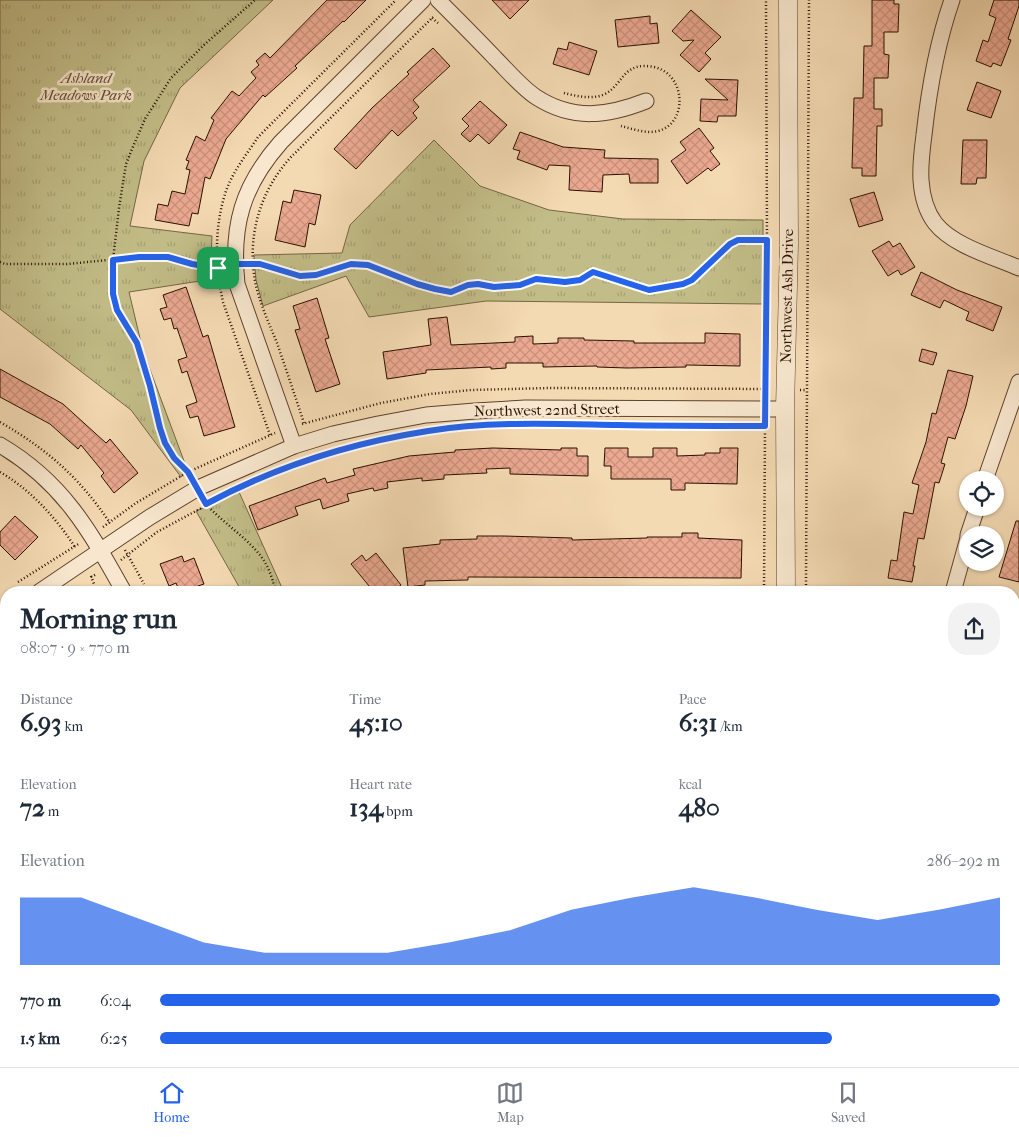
<!DOCTYPE html>
<meta charset="utf-8">
<style>
:root{--surface:#fff;--page:#f2f2f3;--text:#1f2937;--muted:#747a83;--line:#e0e1e3;--accent:#2563eb}
body{margin:0;font-family:"IM FELL French Canon",serif;background:var(--page);color:var(--text);height:100vh;display:flex;flex-direction:column;font-size:19px;white-space:nowrap}
*{box-sizing:border-box;margin:0}
p{font-size:16px;color:var(--muted)}
.icon{flex:none;width:28px;height:28px;fill:none;stroke:currentColor;stroke-width:2;stroke-linecap:round;stroke-linejoin:round}
.map{position:relative;flex:1;overflow:hidden}
.details{position:absolute;left:0px;top:586px;width:1020px;height:481px;display:flex;flex-direction:column;background:var(--surface);border-radius:20px 20px 0 0;box-shadow:0 1px 4px #0004}
.details>*{flex:none}
.fabs{position:absolute;left:959px;top:471px;display:grid;gap:10px}
.fabs a{display:grid;place-items:center;width:45px;height:45px;border-radius:50%;background:var(--surface);box-shadow:0 1px 4px #0004;font-size:25px}
.pin{position:absolute;display:grid;place-items:center;width:42px;height:42px;color:#fff;margin:-21px;border-radius:10px;box-shadow:0 2px 8px #0006}
.round{display:grid;place-items:center;flex:none;width:52px;height:52px;border-radius:20px;background:var(--page)}
.summary{display:flex;align-items:center;justify-content:space-between;height:85px;padding:0 20px}
h1{font-size:28px;font-weight:700;line-height:38px}
.figures{display:grid;grid-template-columns:repeat(3,1fr);gap:8px;height:85px;padding:5px 20px}
.figures div{display:grid;align-content:center}
.figures b{font-size:25px;font-weight:700}
.figures small{font-size:14px;font-weight:400}
.figures p{font-size:14px}
.chart{height:140px;padding:10px 20px}
.chart p{display:flex;justify-content:space-between}
.chart svg{width:100%;height:90px;margin-top:5px;fill:var(--accent);opacity:.7}
ul{padding:0 20px;list-style:none;font-size:16px}
li{display:grid;grid-template-columns:80px 60px 1fr;align-items:center;height:38px}
li i{height:12px;border-radius:6px;background:var(--accent)}
.dock{display:flex;justify-content:space-around;align-items:center;height:70px;border-top:1px solid var(--line);background:var(--surface);font-size:14px;color:var(--muted)}
.dock a{display:grid;justify-items:center;gap:2px}
.dock .current{color:var(--accent)}
.map>svg:first-child{display:block}
</style>
<div class="map">
<svg width="1019" height="1067" viewBox="0 0 1019 1067">
<defs>
<pattern id="park-tufts" width="24" height="20" patternUnits="userSpaceOnUse" patternTransform="scale(1.25)"><rect width="24" height="20" fill="#c2bd88"/><path d="M3 7l-1-3M5 7V3M7 7l1-3M15 17l-1-3M17 17v-4M19 17l1-3" fill="none" stroke="#a7a174"/></pattern>
<pattern id="water-rules" width="6" height="5" patternUnits="userSpaceOnUse" patternTransform="scale(1.25)"><rect width="6" height="5" fill="#9cbbac"/><path d="M0 2.5h6" fill="none" stroke="#87a092"/></pattern>
<pattern id="building-cross-hatch" width="8" height="8" patternUnits="userSpaceOnUse" patternTransform="scale(1.25)"><rect width="8" height="8" fill="#eba991"/><path d="M0 0l8 8M0 8l8-8" fill="none" stroke="#ca907b"/></pattern>
</defs>
<rect width="100%" height="100%" fill="#f4dab3"/>
<filter id="stains"><feTurbulence type="fractalNoise" baseFrequency=".004" numOctaves="4"/><feColorMatrix values="0 0 0 0 .2 0 0 0 0 .09 0 0 0 0 .02 0 0 0 .5 -.17"/></filter>
<radialGradient id="worn" r=".72"><stop offset=".6" stop-color="#630" stop-opacity="0"/><stop offset="1" stop-color="#630" stop-opacity=".3"/></radialGradient>
<g fill="url(#park-tufts)" stroke="#766644">
<polygon points="0,0 273,0 180,88 144,161 130,226 212,236 211,257 213,279 129,292 143,351 187,469 181,477 131,410 0,309"/>
<polygon points="434,140 480,186 549,210 623,219 763,220 763,304 486,301 369,317 346,276 263,306 256,280 254,255 342,253 350,225"/>
<polygon points="239,492 283,590 283,592 242,592 196,511"/>
</g>
<g fill="url(#water-rules)" stroke="#6f7767">
<polygon points="6,683 6,880 1,878 0,874 0,684"/>
<polygon points="57,1061 139,1061 140,1067 56,1067"/>
</g>
<g fill="url(#building-cross-hatch)" stroke="#2b1000">
<polygon points="327,0 366,0 344,22 343,21 295,66 297,68 265,97 263,95 226,139 210,179 205,177 198,214 192,213 189,226 155,220 158,204 168,206 172,191 185,194 190,170 186,169 189,161 186,160 196,136 205,141 214,120 211,118 232,91 239,96 256,78 251,72 259,65 256,61 265,53 270,58"/>
<polygon points="492,0 529,0 510,19"/>
<polygon points="872,0 894,0 894,4 899,4 898,32 884,32 884,54 889,55 888,78 874,78 874,109 882,109 882,126 877,126 876,176 862,176 862,168 852,168 854,98 863,98 864,46 872,46"/>
<polygon points="994,0 1019,0 1019,6 1008,39 1011,40 1001,66 993,63 991,67 976,61 983,40 988,42 996,18 989,15"/>
<polygon points="691,10 721,37 705,53 711,59 699,72 680,55 694,40 683,41 672,31"/>
<polygon points="650,16 650,24 657,23 659,43 618,47 615,20"/>
<polygon points="569,42 597,51 589,75 553,64 558,48 567,50"/>
<polygon points="433,48 450,66 413,100 419,107 413,113 417,118 398,136 392,130 356,169 334,149 372,108 409,74 407,72"/>
<polygon points="705,79 738,80 736,116 718,116 717,122 700,121 701,99 728,100"/>
<polygon points="977,82 1001,91 991,118 967,110"/>
<polygon points="480,101 507,125 489,144 478,134 470,142 461,134 469,126 462,119"/>
<polygon points="699,128 714,148 710,151 720,164 711,171 708,168 687,184 671,161 686,150 680,142"/>
<polygon points="520,132 563,147 605,150 604,158 658,159 658,183 630,183 629,174 603,175 602,192 569,190 570,166 549,165 547,170 517,159 520,151 513,149"/>
<polygon points="963,140 987,140 986,178 977,178 976,184 961,184"/>
<polygon points="294,190 321,195 315,225 309,223 305,247 275,240 283,201 291,203"/>
<polygon points="874,192 883,220 859,227 850,199"/>
<polygon points="889,241 893,247 900,243 915,267 901,275 898,270 888,276 872,251"/>
<polygon points="921,272 957,290 1002,307 993,331 966,320 969,312 944,300 940,308 911,295"/>
<polygon points="186,287 203,337 208,335 235,427 204,436 198,416 190,418 186,406 197,402 187,371 182,373 178,360 187,357 177,328 174,329 171,318 164,320 160,309 167,307 163,295"/>
<polygon points="317,298 329,338 325,339 340,384 316,392 295,330 300,329 293,306"/>
<polygon points="447,317 451,345 515,342 515,337 533,336 533,344 558,343 558,338 584,338 584,340 634,341 634,343 705,343 705,333 740,334 740,366 686,365 686,367 627,368 597,367 597,366 543,367 543,363 506,363 506,368 491,369 491,367 426,370 426,373 387,379 383,352 431,345 428,319"/>
<polygon points="922,349 937,353 933,365 919,361"/>
<polygon points="0,369 63,404 106,443 110,439 138,473 114,493 101,476 104,473 81,445 78,449 50,424 0,397"/>
<polygon points="948,370 973,376 966,406 955,439 948,437 941,463 945,464 939,483 935,482 924,539 918,538 913,566 915,566 912,582 888,578 891,560 897,561 904,512 913,514 919,485 912,483 926,442 932,413 936,414"/>
<polygon points="493,448 561,450 561,448 577,448 577,456 588,456 588,476 510,474 510,468 486,469 487,473 444,475 444,479 422,481 422,478 387,482 388,488 374,491 373,488 347,494 349,501 323,509 320,499 295,507 298,515 258,530 249,506 325,478 327,483 355,475 353,469 409,456 455,452 455,450"/>
<polygon points="605,448 628,448 628,457 653,457 653,448 677,448 677,456 705,455 705,453 720,453 720,448 738,448 737,484 685,483 685,490 671,490 671,479 611,479 611,466 604,466"/>
<polygon points="15,516 38,537 15,560 0,545 0,532"/>
<polygon points="1016,521 1019,521 1019,582 999,577"/>
<polygon points="682,533 698,533 698,538 742,540 741,578 468,577 468,580 425,581 425,585 408,587 403,548 440,544 440,540 477,539 477,536 504,536 572,538 572,540 647,538 647,537 682,537"/>
<polygon points="376,553 401,585 392,592 374,592 351,564 362,555 366,561"/>
<polygon points="182,556 184,562 194,558 204,584 180,592 176,583 169,586 160,564"/>
</g>
<g fill="none" stroke-linecap="round" stroke-linejoin="round">
<defs>
<g id="minor">
<path d="M438 0C457 19 476 38 495 58 508 71 521 87 536 97 573 121 608 116 646 101"/>
<path d="M952 0C937 43 929 89 924 135 922 150 920 165 921 180 922 196 926 211 935 223 953 246 994 257 1019 268"/>
<path d="M0 445C63 482 90 531 124 592"/>
<path d="M294 446 237 284C231 226 242 186 281 142L423 0"/>
<polyline points="985,480 1019,382"/>
<polyline points="968,535 977,508"/>
<polyline points="39,592 150,517 198,488 294,446 333,434 378,424 426,415 475,411 525,408 785,409"/>
<polyline points="953,592 968,538"/>
<polyline points="0,618 6,614"/>
<polyline points="1014,821 1019,821"/>
<polyline points="0,962 6,961"/>
<polyline points="0,1054 6,1054"/>
<polyline points="268,1061 269,1067"/>
<polyline points="480,1061 482,1067"/>
<polyline points="820,1061 821,1067"/>
<polyline points="601,1067 601,1061"/>
<polyline points="742,1067 742,1061"/>
</g>
<g id="tertiary">
<polyline points="786,592 785,409 789,244 788,0"/>
<polyline points="785,1067 785,1061"/>
</g>
</defs>
<use href="#minor" stroke="#5d422d" stroke-width="17"/>
<use href="#tertiary" stroke="#5d422d" stroke-width="19"/>
<g stroke="#2b1000" stroke-width="2.5" stroke-dasharray="1 2.5" stroke-linecap="butt">
<polyline points="432,18 438,23"/>
<path d="M564 93C576 96 592 100 605 94 621 86 623 66 644 66 650 66 657 67 662 70 686 82 686 124 658 131 646 134 633 129 621 126"/>
<polyline points="0,262 5,264 67,264 139,257 168,257 192,264 222,267"/>
<path d="M249 264C262 264 274 267 286 271 291 273 296 276 301 276 324 279 344 261 367 265 390 269 412 284 435 289 455 294 458 286 476 284 487 283 498 288 509 287 519 286 530 279 538 279 564 281 569 286 593 272L649 290 683 284 692 280 730 244 738 240H767"/>
<polyline points="800,390 807,390"/>
<polyline points="764,391 767,240 766,0"/>
<path d="M0 422C48 450 79 477 110 523"/>
<path d="M304 423C295 396 286 369 277 343 269 323 259 302 255 281 247 235 260 191 291 157L433 17"/>
<polyline points="302,424 381,403 430,394 471,390 550,388 770,389"/>
<polyline points="504,426 765,426"/>
<path d="M270 435 223 302C215 265 214 227 226 191 233 171 247 154 258 137L396 0"/>
<path d="M0 472C31 490 56 518 75 547"/>
<polyline points="189,473 174,458 165,443 160,428 151,386 137,343 117,310 113,294 113,260 119,208 126,164 132,149 145,119 171,78 205,44 255,0"/>
<polyline points="263,477 339,451 374,442"/>
<path d="M206 504C224 524 248 538 263 559 270 570 273 581 276 592"/>
<polyline points="103,527 136,503 188,472 275,433"/>
<polyline points="125,550 144,584"/>
<polyline points="121,560 157,532 233,491"/>
<polyline points="91,576 94,584"/>
<polyline points="91,577 97,574"/>
<polyline points="18,582 80,543"/>
<polyline points="806,585 809,0"/>
<polyline points="764,592 765,427"/>
<polyline points="390,1061 390,1067"/>
</g>
<use href="#minor" stroke="#f8e7ce" stroke-width="15"/>
<use href="#tertiary" stroke="#f8e7ce" stroke-width="18"/>
</g>
<g fill="none" stroke-linecap="round" stroke-linejoin="round">
<defs>
<path id="route" d="M738 240H767L765 426C715 426 666 426 617 425 555 424 489 421 428 431 351 443 275 467 206 504L188 472 174 458 165 443 160 428 150 386 137 343 117 310 113 294V260L139 257H168L192 264 218 268 235 264H260L300 276 316 275 351 264 368 265 417 284 435 289 451 292 468 285 478 284 494 287 520 285 536 279 565 282 580 280 593 272 649 290 683 284 692 280 730 244Z"/>
</defs>
<use href="#route" stroke="#fff" stroke-width="10"/>
<use href="#route" stroke="#2563eb" stroke-width="6"/>
</g>
<g text-anchor="middle" stroke-width="5" stroke-linejoin="round" paint-order="stroke">
<g font-size="15" font-style="italic" fill="#604d30" stroke="#f8e7ce">
<text x="86" y="83">Ashland<tspan x="86" dy="17">Meadows Park</tspan></text>
</g>
<g font-size="15" fill="#2b1000" stroke="#f8e7ce">
<text transform="translate(787 296) rotate(-89)" y="5">Northwest Ash Drive</text>
<text transform="translate(547 410) rotate(-1)" y="5">Northwest 22nd Street</text>
</g>
</g>
<rect width="100%" height="100%" filter="url(#stains)"/>
<rect width="100%" height="100%" fill="url(#worn)"/>
</svg>
<div class="fabs">
<a><svg class="icon" aria-label="locate" viewBox="0 0 24 24"><circle cx="12" cy="12" r="6"/><path d="M12 2v4M12 18v4M2 12h4M18 12h4"/></svg></a>
<a><svg class="icon" aria-label="layers" viewBox="0 0 24 24"><path d="M12 4l9 5-9 5-9-5zM3 14l9 5 9-5"/></svg></a>
</div>
<div class="pin" style="left:218px;top:268px;background:#1e9e55"><svg class="icon" aria-label="arrive" viewBox="0 0 24 24"><path d="M6 21V4h12l-3 4 3 4H6"/></svg></div>
<section class="details">
<div class="summary"><div><h1>Morning run</h1><p>08:07 · 9 × 770 m</p></div><a class="round"><svg class="icon" aria-label="share" viewBox="0 0 24 24"><path d="M12 15V3M7 8l5-5 5 5M5 13v7h14v-7"/></svg></a></div>
<div class="figures">
<div><p>Distance</p><b>6.93<small> km</small></b></div>
<div><p>Time</p><b>45:10</b></div>
<div><p>Pace</p><b>6:31<small> /km</small></b></div>
</div>
<div class="figures">
<div><p>Elevation</p><b>72<small> m</small></b></div>
<div><p>Heart rate</p><b>134<small> bpm</small></b></div>
<div><p>kcal</p><b>480</b></div>
</div>
<div class="chart"><p><span>Elevation</span>286–292 m</p>
<svg viewBox="0 0 160 44" preserveAspectRatio="none"><path d="M0 44V11L10 11L20 22L30 33L40 38L50 38L60 38L70 33L80 27L90 17L100 11L110 6L120 11L130 17L140 22L150 17L160 11V44z"/></svg>
</div>
<ul>
<li><b>770 m</b>6:04<i style="width:100%"></i></li>
<li><b>1.5 km</b>6:25<i style="width:80%"></i></li>
</ul>
</section>
</div>
<nav class="dock">
<a class="current"><svg class="icon" aria-label="home" viewBox="0 0 24 24"><path d="M3 11l9-7 9 7M6 9v11h12V9"/></svg>Home</a>
<a><svg class="icon" aria-label="map" viewBox="0 0 24 24"><path d="M3 6l6-2 6 2 6-2v14l-6 2-6-2-6 2zM9 4v14M15 6v14"/></svg>Map</a>
<a><svg class="icon" aria-label="saved" viewBox="0 0 24 24"><path d="M7 4h10v16l-5-4-5 4z"/></svg>Saved</a>
</nav>
